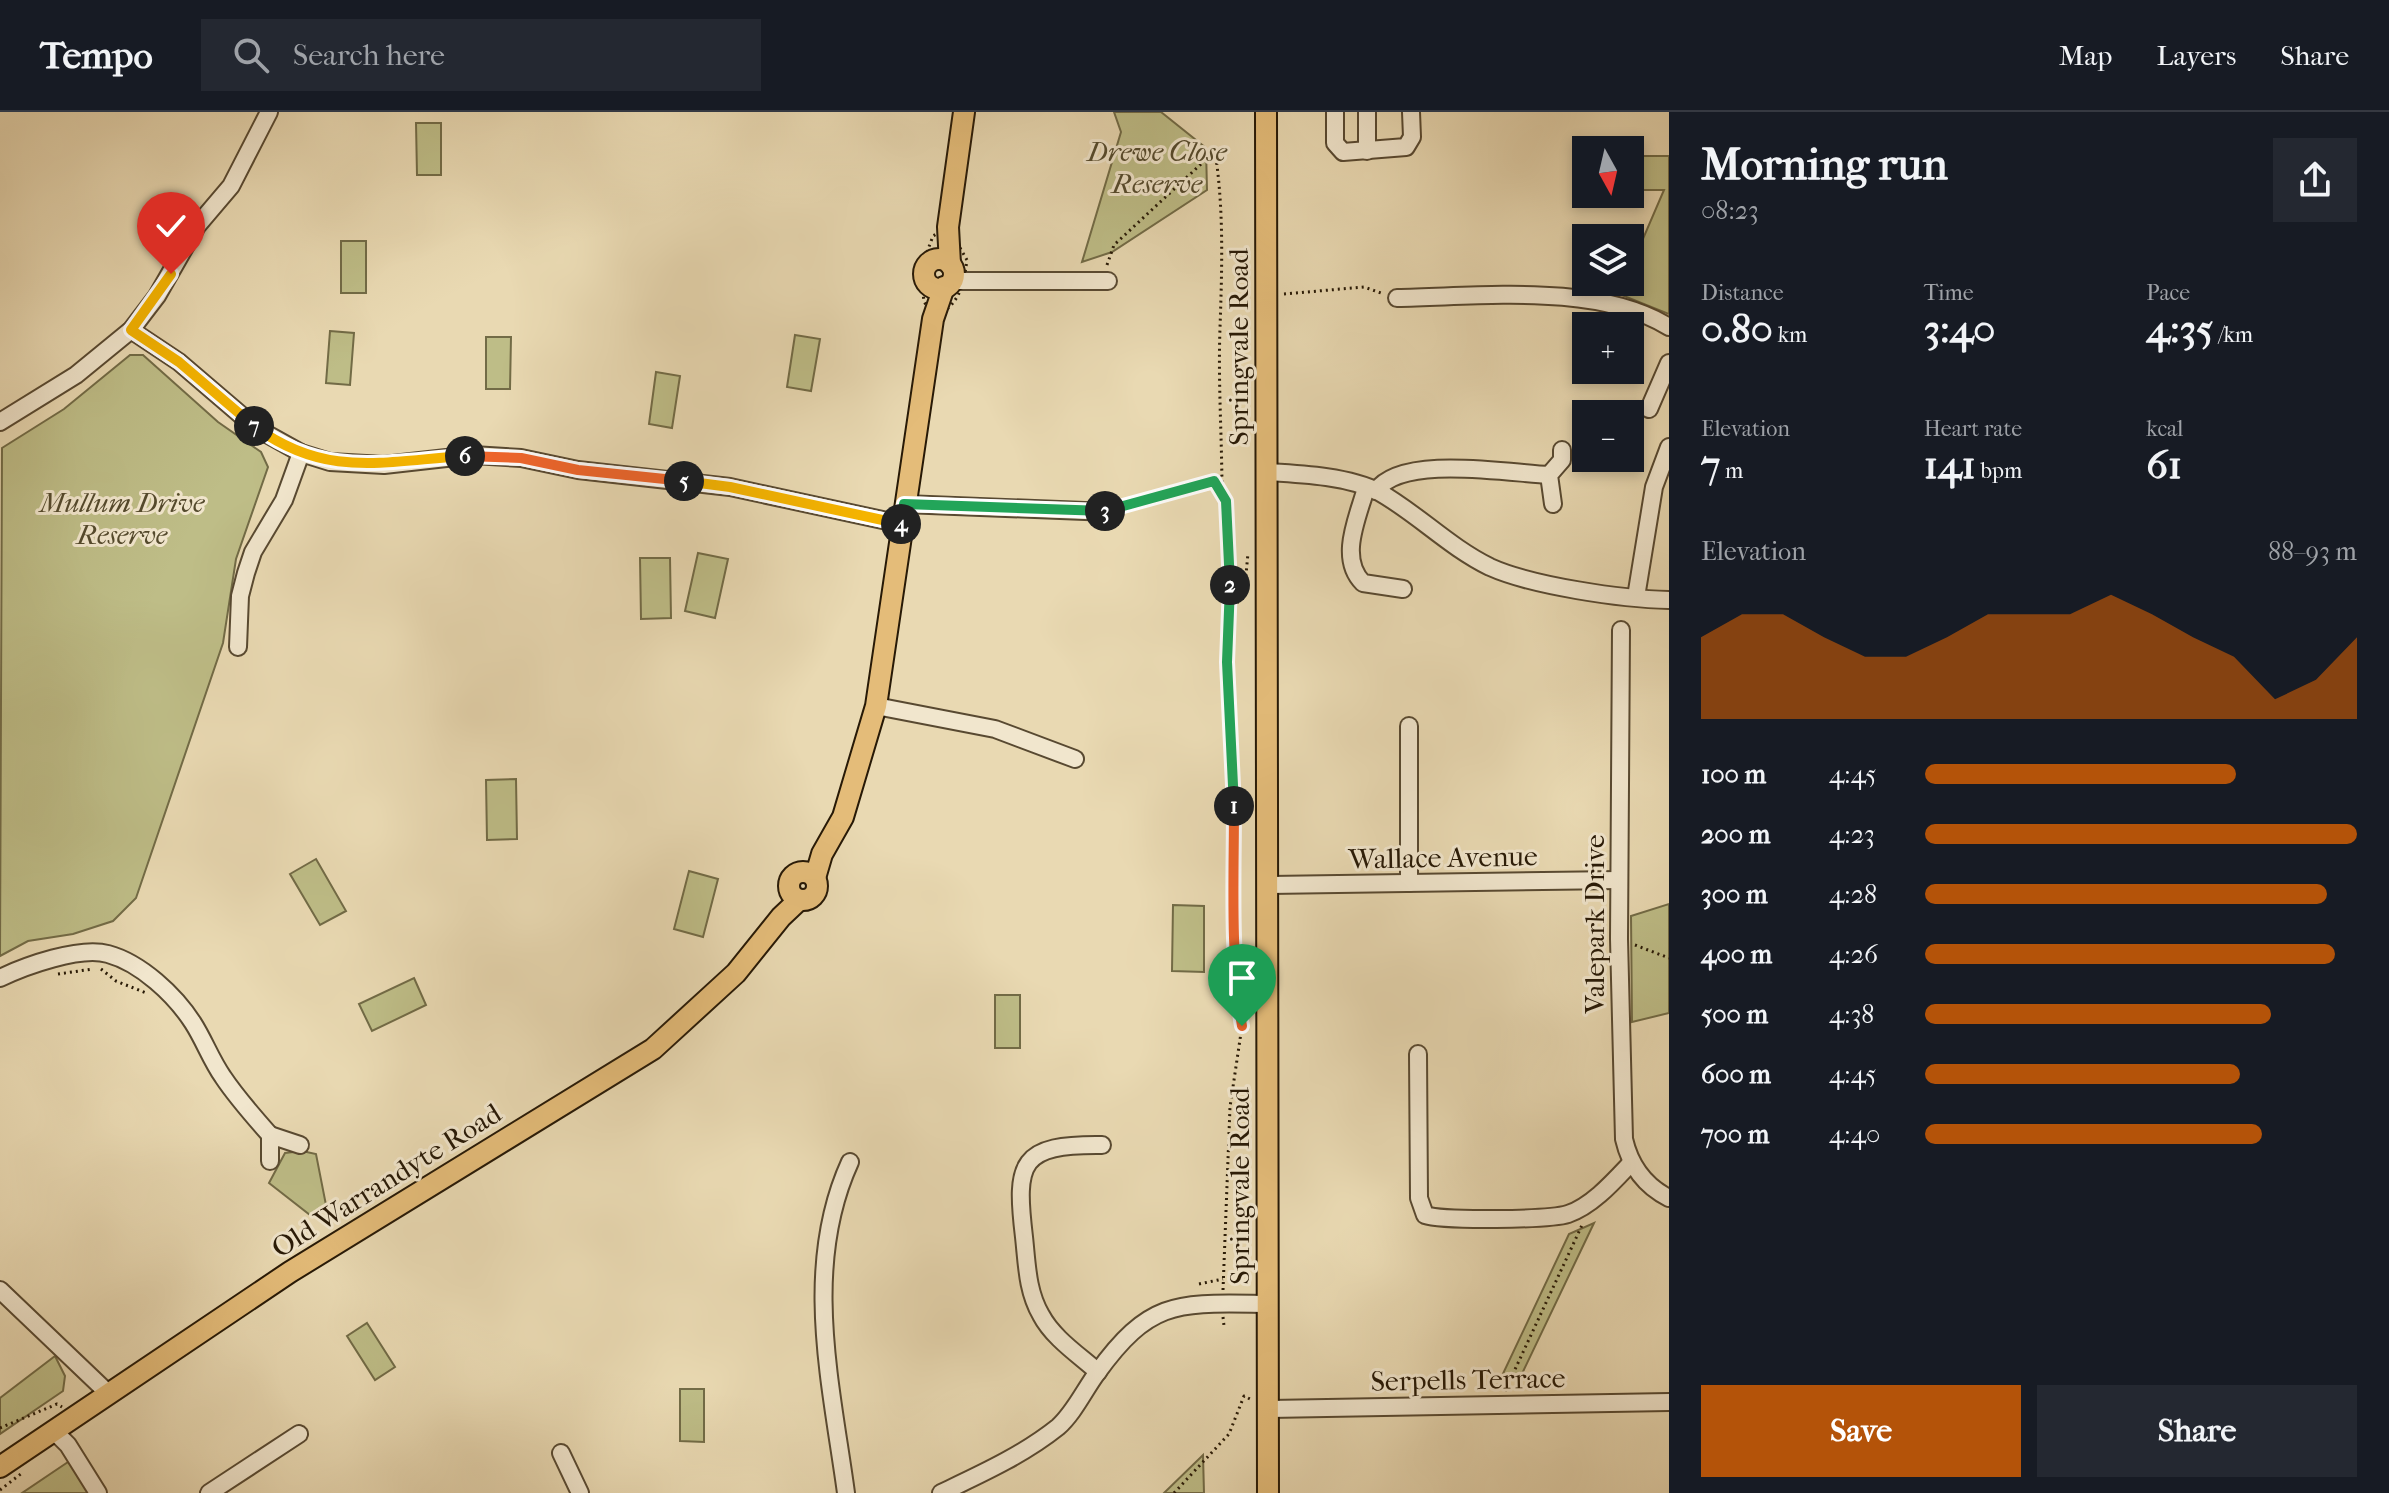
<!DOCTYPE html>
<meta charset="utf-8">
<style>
:root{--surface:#171b24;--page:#242831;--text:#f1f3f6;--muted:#9ea1a6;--line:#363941;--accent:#b45309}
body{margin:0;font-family:"IM FELL French Canon",serif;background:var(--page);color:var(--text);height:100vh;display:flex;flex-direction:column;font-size:30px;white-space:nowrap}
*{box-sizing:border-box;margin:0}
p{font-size:26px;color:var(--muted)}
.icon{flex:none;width:44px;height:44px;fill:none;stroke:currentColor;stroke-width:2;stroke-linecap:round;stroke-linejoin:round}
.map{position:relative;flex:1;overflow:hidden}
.details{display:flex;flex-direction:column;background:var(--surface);width:720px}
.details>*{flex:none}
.needle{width:52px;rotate:172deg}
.tools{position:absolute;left:1572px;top:24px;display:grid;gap:16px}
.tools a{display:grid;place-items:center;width:72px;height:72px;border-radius:0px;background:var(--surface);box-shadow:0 4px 12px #0003;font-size:40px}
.pin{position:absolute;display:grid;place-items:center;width:68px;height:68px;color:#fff;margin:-82px -34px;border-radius:50% 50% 50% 0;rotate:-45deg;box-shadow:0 0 8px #0007}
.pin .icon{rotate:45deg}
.km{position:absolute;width:40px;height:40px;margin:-20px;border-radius:50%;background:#222;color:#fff;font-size:22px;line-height:40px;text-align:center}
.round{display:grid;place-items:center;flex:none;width:84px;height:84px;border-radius:0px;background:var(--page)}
.head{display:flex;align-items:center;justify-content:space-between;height:136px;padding:0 32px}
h1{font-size:44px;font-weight:800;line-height:60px}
.stats{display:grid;grid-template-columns:repeat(3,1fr);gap:12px;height:136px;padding:8px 32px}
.stats div{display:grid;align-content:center}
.stats b{font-size:40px;font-weight:800}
.stats small{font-size:22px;font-weight:400}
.stats p{font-size:22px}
.chart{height:224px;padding:16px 32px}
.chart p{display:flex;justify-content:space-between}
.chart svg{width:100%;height:144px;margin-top:8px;fill:var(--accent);opacity:.7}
.action{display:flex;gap:16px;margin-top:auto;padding:16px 32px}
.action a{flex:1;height:92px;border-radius:0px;background:var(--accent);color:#fff;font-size:32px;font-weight:800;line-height:92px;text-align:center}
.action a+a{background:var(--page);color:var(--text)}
ul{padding:0 32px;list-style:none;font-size:26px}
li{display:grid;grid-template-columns:128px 96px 1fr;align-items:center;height:60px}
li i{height:20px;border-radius:10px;background:var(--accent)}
header{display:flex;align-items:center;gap:48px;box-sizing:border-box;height:112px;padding:0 40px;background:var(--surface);border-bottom:2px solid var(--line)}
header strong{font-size:38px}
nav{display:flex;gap:44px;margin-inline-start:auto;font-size:28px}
.search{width:560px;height:72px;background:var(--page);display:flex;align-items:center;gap:20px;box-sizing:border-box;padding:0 28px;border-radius:0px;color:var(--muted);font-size:30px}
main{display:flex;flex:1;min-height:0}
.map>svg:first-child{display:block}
</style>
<header>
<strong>Tempo</strong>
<div class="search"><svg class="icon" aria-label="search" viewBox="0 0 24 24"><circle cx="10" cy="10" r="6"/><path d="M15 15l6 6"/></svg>Search here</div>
<nav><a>Map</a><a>Layers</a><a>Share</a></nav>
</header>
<main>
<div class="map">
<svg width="1669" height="1381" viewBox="0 0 1669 1381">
<rect width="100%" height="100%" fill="#e9d9b2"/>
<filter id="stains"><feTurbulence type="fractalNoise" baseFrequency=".0025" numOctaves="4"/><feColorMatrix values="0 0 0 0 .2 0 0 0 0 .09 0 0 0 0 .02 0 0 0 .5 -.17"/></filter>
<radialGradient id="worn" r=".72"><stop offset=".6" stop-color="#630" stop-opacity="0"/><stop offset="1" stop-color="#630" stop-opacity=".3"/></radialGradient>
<g fill="#bebd87" stroke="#726b46" stroke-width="2">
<polygon points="1114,0 1161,0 1206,36 1207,78 1112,140 1082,150 1121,20"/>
<polygon points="416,11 441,11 441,63 417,63"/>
<polygon points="1630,44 1669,44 1669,202 1619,182 1624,170 1630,170 1630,157 1664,78 1630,78"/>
<rect x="341" y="129" width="25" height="52"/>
<polygon points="330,219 354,221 350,273 326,271"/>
<polygon points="795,223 820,227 811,279 787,275"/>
<polygon points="486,225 511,225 510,277 486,277"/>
<polygon points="130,243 143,243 218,310 261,340 268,355 236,447 223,531 136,786 113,809 73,822 28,829 0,844 2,336 64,297"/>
<polygon points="656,260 680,264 672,316 649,312"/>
<polygon points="698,441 728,447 715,506 685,499"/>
<polygon points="640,446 670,446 671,506 641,507"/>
<polygon points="516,667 517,727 487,728 486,668"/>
<polygon points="316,747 346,799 320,813 290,762"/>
<polygon points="689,759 718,767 703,825 674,817"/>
<polygon points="1669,792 1669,901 1632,910 1631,804"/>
<polygon points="1173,793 1204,794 1204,860 1172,859"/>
<polygon points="414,866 426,893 372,919 359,892"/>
<rect x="995" y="883" width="25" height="53"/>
<polygon points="302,1039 316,1042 326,1093 310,1103 269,1071 285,1041"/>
<polygon points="1594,1111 1519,1268 1500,1268 1569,1122"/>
<polygon points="367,1211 395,1255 375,1268 347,1224"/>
<polygon points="55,1244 65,1264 63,1279 0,1322 0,1286"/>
<polygon points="680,1277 704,1277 704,1330 680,1329"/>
<polygon points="1203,1343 1204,1381 1164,1381"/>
<polygon points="68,1350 96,1381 22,1381"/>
</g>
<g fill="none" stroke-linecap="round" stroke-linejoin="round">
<defs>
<g id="minor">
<polyline points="1335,0 1335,31 1343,40 1406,35 1412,25 1411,0"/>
<polyline points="1367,0 1367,39"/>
<polyline points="952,169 1108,169"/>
<path d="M1397 186C1480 185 1596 170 1669 215"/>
<polyline points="131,218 179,250 256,316 301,341 330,350 384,353 473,343 521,346 578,358 730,375 901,412"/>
<polyline points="1649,297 1669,251"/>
<polyline points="0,310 76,263 131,218 157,184 197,114 231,74 269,0"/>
<path d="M1266 360C1300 362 1348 364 1379 380 1418 402 1449 435 1490 455 1532 474 1622 487 1669 488"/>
<path d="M1366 376C1358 405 1338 446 1363 471L1403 477"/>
<path d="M1376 379C1401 342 1508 361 1549 363"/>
<polyline points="904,392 1110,400"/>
<polyline points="1553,392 1549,363 1562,348 1562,338"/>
<polyline points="1636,485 1654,375 1669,335"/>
<path d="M1621 518 1619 827 1624 1027C1630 1053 1645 1074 1669 1086"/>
<polyline points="238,535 240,484 246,461 253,440 284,388 301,341"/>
<polyline points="876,594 995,617 1075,647"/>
<polyline points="1409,614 1409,771"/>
<polyline points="1268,773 1619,768"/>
<path d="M0 866C25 854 80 834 108 842 141 851 175 883 193 911 204 928 211 948 223 965 237 986 254 1005 270 1023"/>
<path d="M1418 942 1419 1086 1425 1103C1442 1109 1549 1108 1568 1102 1592 1094 1614 1069 1631 1051"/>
<polyline points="270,1049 270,1023 300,1033"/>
<polyline points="0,1178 109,1282"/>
<path d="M1098 1260C1079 1243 1053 1226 1041 1203 1027 1179 1027 1152 1024 1125 1015 1050 1020 1032 1102 1033"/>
<polyline points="1267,1297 1669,1290"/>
<polyline points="55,1320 68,1333 98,1381"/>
<polyline points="561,1341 580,1381"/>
<polyline points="209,1381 299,1322"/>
<path d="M846 1381C831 1271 802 1155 850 1050"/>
<path d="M941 1381C981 1362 1023 1343 1058 1315 1074 1301 1085 1277 1097 1261 1151 1186 1179 1191 1266 1192"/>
</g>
<g id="major">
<polyline points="1266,0 1268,1381"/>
<circle cx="939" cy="162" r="15"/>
<polyline points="950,152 948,115 964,0"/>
<circle cx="803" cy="774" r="14"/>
<polyline points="815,766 822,742 843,705 876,594 933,207 944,175"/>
<polyline points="0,1355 290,1160 653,937 736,861 781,805 799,788"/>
</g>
</defs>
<use href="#minor" stroke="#584931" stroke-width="20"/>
<use href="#major" stroke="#271906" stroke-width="24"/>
<g stroke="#271906" stroke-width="3" stroke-dasharray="2 4" stroke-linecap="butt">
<path d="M1215 39C1224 98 1222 156 1220 216 1218 271 1222 326 1222 381"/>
<path d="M948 115 967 148C963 177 959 192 933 207L924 189 920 159 933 124Z"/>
<polyline points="1107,153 1114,133 1215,39"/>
<polyline points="1284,182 1364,175 1381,181"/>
<polyline points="1125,394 1214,369 1226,389 1232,490 1240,490 1244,484 1248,441"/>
<polyline points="1635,833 1669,846"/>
<polyline points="101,857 116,869 146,881"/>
<polyline points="58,862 93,857"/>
<polyline points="1199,1172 1223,1167"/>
<polyline points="1223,1178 1230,995 1242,914 1234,831 1231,743 1234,696 1227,550 1231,484"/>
<polyline points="1223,1205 1224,1214"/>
<polyline points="1505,1279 1583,1111"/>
<polyline points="0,1316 57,1292 62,1295"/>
<polyline points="0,1378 22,1361"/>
<polyline points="1174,1381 1229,1322 1244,1284 1250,1287"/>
</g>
<use href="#minor" stroke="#f1e6cd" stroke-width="16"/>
<use href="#major" stroke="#e4bc79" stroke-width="20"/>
</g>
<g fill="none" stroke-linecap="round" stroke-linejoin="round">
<defs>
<path id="split-1" d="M1234 694C1234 767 1230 841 1242 914"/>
<polyline id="split-2" points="1230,473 1227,550 1234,694"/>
<polyline id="split-3" points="1105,399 1214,369 1226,389 1230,473"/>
<polyline id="split-4" points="901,412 904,392 1105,399"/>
<polyline id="split-5" points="684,369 730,375 901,412"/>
<polyline id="split-6" points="465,344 521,346 578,358 684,369"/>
<path id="split-7" d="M254 314C326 367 383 349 465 344"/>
<polyline id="split-8" points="171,162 131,218 179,250 254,314"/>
</defs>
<use href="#split-1" stroke="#fff" stroke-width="16"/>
<use href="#split-2" stroke="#fff" stroke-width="16"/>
<use href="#split-3" stroke="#fff" stroke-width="16"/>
<use href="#split-4" stroke="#fff" stroke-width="16"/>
<use href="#split-5" stroke="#fff" stroke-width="16"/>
<use href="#split-6" stroke="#fff" stroke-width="16"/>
<use href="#split-7" stroke="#fff" stroke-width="16"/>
<use href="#split-8" stroke="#fff" stroke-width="16"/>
<use href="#split-1" stroke="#f0652b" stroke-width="10"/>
<use href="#split-2" stroke="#22a559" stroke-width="10"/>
<use href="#split-3" stroke="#22a559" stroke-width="10"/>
<use href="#split-4" stroke="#22a559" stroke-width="10"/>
<use href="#split-5" stroke="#f5b400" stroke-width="10"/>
<use href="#split-6" stroke="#f0652b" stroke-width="10"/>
<use href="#split-7" stroke="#f5b400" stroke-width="10"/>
<use href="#split-8" stroke="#f5b400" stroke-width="10"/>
</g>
<g text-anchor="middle" stroke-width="6" stroke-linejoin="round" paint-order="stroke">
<g font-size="28" font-style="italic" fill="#544a2d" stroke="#f1e6cd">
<text x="1157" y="49">Drewe Close<tspan x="1157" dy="32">Reserve</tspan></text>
<text x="122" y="400">Mullum Drive<tspan x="122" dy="32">Reserve</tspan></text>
</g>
<g font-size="28" fill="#271906" stroke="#f1e6cd">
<text transform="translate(1238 235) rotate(-90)" y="10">Springvale Road</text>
<text transform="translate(1443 745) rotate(-1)" y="10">Wallace Avenue</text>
<text transform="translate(1594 812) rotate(-90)" y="10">Valepark Drive</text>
<text transform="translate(386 1068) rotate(-32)" y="10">Old Warrandyte Road</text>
<text transform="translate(1239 1074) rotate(-90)" y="10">Springvale Road</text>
<text transform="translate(1468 1267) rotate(-1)" y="10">Serpells Terrace</text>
</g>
</g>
<rect width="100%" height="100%" filter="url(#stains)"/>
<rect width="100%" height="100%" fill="url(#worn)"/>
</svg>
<div class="tools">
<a><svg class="needle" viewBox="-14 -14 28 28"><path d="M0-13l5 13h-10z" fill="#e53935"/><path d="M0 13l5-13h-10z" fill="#9ea1a6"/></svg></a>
<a><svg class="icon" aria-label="layers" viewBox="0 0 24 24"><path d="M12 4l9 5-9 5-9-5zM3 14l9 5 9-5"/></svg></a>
<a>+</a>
<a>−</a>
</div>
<div class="pin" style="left:1242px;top:914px;background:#1e9e55"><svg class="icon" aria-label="arrive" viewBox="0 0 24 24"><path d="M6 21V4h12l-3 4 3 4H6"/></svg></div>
<div class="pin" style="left:171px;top:162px;background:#d93025"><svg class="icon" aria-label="check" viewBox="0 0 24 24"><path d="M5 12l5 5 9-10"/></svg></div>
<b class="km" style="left:1234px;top:694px">1</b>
<b class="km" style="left:1230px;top:473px">2</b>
<b class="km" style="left:1105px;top:399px">3</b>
<b class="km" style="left:901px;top:412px">4</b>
<b class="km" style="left:684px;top:369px">5</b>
<b class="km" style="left:465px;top:344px">6</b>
<b class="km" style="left:254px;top:314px">7</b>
</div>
<section class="details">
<div class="head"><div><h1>Morning run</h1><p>08:23</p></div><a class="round"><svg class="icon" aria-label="share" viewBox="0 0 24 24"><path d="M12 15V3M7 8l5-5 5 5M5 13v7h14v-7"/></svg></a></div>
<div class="stats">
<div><p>Distance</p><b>0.80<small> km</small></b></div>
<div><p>Time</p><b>3:40</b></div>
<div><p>Pace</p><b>4:35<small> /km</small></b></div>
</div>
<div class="stats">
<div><p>Elevation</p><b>7<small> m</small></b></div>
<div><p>Heart rate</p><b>141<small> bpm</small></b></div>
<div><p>kcal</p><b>61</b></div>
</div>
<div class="chart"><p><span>Elevation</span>88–93 m</p>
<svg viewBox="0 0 160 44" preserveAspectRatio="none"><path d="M0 44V19L10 12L20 12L30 19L40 25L50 25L60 19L70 12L80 12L90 12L100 6L110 12L120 19L130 25L140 38L150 32L160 19V44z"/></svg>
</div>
<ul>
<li><b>100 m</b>4:45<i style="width:72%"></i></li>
<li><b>200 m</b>4:23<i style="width:100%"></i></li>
<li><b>300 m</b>4:28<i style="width:93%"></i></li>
<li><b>400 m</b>4:26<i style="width:95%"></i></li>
<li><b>500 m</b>4:38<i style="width:80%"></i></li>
<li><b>600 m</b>4:45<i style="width:73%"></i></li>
<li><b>700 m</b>4:40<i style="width:78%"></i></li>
</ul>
<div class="action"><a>Save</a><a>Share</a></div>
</section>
</main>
